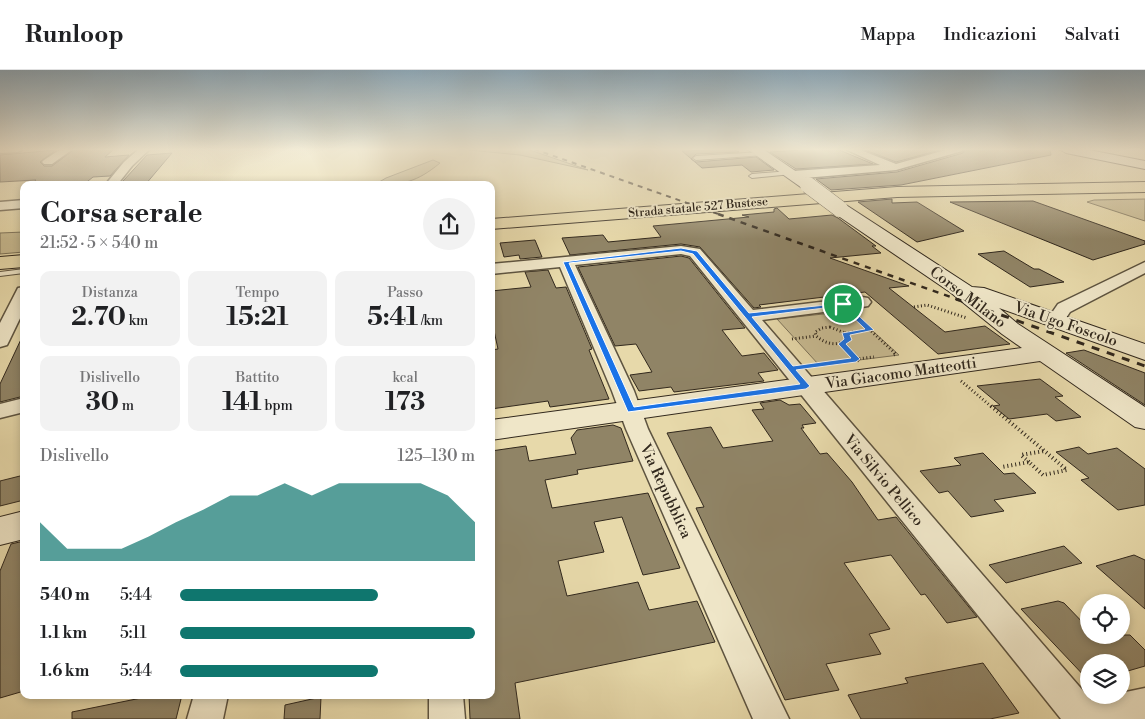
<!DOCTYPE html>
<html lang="it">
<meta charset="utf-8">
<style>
:root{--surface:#fff;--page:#f2f2f2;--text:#202124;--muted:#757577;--line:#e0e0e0;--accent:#0f766e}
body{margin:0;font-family:"Libre Bodoni",serif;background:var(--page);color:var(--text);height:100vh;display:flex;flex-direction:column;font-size:19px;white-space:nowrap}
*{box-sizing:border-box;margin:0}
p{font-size:16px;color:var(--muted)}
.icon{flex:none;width:28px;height:28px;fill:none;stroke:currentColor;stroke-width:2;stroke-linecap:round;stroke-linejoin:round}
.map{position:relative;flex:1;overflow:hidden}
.panel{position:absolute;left:20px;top:111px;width:475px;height:518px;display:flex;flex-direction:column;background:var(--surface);border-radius:10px;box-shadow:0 2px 8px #0003}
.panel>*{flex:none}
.buttons{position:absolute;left:1080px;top:524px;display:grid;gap:10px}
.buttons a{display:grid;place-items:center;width:50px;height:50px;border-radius:50%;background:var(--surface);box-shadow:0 2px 8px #0003;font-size:25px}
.pin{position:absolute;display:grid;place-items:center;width:42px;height:42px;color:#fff;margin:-21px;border:2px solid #fff;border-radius:50%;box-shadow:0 1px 5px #0007}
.round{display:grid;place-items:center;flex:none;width:52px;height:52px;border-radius:26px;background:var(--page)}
.overview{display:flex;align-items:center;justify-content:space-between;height:85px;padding:0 20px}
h1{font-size:28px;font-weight:800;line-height:38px}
.stats{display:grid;grid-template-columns:repeat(3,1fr);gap:8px;height:85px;padding:5px 20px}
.stats div{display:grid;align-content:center;border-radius:10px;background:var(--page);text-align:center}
.stats b{font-size:25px;font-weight:800}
.stats small{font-size:14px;font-weight:400}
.stats p{font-size:14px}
.chart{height:140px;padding:10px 20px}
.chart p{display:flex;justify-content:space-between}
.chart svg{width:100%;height:90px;margin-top:5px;fill:var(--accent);opacity:.7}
ul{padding:0 20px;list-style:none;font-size:16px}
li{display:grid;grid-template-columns:80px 60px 1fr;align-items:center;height:38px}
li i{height:12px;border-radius:6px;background:var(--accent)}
header{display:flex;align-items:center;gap:30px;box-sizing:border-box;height:70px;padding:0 25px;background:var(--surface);border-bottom:1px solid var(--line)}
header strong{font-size:24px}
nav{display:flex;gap:28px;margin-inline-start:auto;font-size:18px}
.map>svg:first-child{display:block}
</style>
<header>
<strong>Runloop</strong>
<nav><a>Mappa</a><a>Indicazioni</a><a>Salvati</a></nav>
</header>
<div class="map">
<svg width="1145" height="649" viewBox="0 0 1145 649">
<rect width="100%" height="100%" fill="#e7d9aa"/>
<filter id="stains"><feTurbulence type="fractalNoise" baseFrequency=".004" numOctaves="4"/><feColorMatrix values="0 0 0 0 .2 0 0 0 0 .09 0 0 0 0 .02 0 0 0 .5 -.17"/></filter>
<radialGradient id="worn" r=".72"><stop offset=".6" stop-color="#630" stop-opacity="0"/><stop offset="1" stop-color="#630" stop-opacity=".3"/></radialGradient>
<g fill="#c8bb92" stroke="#7c7258">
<polygon points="476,79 527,79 588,100 520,85 469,80"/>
<path d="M433 90 440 93C417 112 403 115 374 115L386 108Z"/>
<polygon points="1145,129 1145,151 1087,132 1094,130"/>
<polygon points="24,162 24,182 0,184 0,163"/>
<polygon points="851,241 899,285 819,295 777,249"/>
</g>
<g fill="#908466" stroke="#31281d">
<polygon points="75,79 114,79 105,87 129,85 110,106 93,107 83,115 49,115 53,112 31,114 36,110 0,112 0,85 56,80 40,92 44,96 52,96"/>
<polygon points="733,79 739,82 696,84 691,89 696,92 756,87 774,100 751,102 742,95 702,98 682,81"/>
<polygon points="817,79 837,79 873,94 796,99 770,82"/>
<polygon points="871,79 944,79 896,92 865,80"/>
<polygon points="965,79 1050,79 1051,85 901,115 831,120 816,109 897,102 963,83"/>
<polygon points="172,83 145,115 131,115 123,111 147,85"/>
<polygon points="892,129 892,133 917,132 964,161 917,172 858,132"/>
<polygon points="1033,131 1145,171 1145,174 1093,190 950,132"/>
<polygon points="777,138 789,149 832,145 838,148 876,176 872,176 881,183 830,188 909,216 889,218 945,262 985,256 1010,274 938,284 865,222 759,235 761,237 754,238 700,177 681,174 570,185 562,168 603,165 608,172 661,167 653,156 749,147 742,145 774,142 774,139"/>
<polygon points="535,170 542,187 520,189 519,185 504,187 500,173"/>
<polygon points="1004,181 1034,199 1039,199 1064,212 1030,217 978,184"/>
<polygon points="681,186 689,188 745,258 722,260 742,286 764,283 778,300 758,303 764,311 674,322 671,317 639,321 630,305 652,302 636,274 615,276 578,197"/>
<polygon points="548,200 556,218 566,217 592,279 589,280 609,329 550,337 548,331 491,339 491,280 498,279 491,247 491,221 531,217 525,202"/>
<polygon points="24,263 24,326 0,332 0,314"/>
<polygon points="1084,280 1145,303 1145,335 1066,283"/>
<polygon points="1040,309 1063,326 1055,327 1081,347 1056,351 1047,344 1009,349 993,336 1000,335 977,316"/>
<polygon points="780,330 789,335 800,334 816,353 802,355 804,358 801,358 820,384 827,383 852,412 878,450 896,447 977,547 947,553 925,524 921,525 891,485 844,493 890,559 869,564 881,584 826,594 839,620 785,630 696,438 704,437 667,363 711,357 723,378 773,371 752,340 764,339 760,333"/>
<polygon points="613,355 621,358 633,391 577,400 578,404 545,410 552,438 648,423 680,498 643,505 622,447 594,452 604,482 558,491 567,526 638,512 649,540 697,531 715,572 515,613 520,649 470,649 469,625 491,625 491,381 526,376 529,391 576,384 571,368 577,360"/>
<polygon points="1079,377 1088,384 1117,378 1145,399 1145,435 1118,440 1081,410 1089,408 1056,382"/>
<polygon points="983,383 1004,404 1014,403 1036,423 994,430 1004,441 971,447 948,421 939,423 920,401 961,395 954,388"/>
<polygon points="24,405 24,430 0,436 0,411"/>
<polygon points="24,471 24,621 0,628 0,501 11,474"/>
<polygon points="1064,476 1082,493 1006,513 989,495"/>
<polygon points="1134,485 1145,490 1145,539 1096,496"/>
<polygon points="1058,531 1064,533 1089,559 1089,565 1130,565 1145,580 1145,596 1121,603 1121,592 1089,592 1089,611 1021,539"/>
<polygon points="983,593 1019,643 990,649 861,649 848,625 908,613 905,608"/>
<polygon points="156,625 182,625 176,649 72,649 72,642"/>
<polygon points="321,627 320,649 284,649 285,635"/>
</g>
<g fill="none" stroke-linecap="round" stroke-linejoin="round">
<defs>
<g id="lane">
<polygon points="762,82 764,85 696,90 693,88 696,86"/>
<polygon points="790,101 793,103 792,104 752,108 749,106 752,104"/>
<polygon points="24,199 24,203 0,206 0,202"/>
</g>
<g id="street">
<polygon points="0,79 23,79 18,82 0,83"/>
<polygon points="61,79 73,79 52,94 44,94 42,92 44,90"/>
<polygon points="139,79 150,79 132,96 117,115 105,115 124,92"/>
<polygon points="845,79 858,79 896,94 949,79 963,79 962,81 896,100 793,109 787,105 793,101 880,95"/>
<polygon points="24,130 24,138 0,140 0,132"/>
<polygon points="681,176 700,179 753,240 862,227 868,228 871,232 868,236 862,237 762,250 1091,630 1121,625 1121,623 1145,618 1145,649 1061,649 690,186 681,184 575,195 634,321 648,359 789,649 753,649 626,359 612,321 560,197 491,204 491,194"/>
<polygon points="1145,192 1145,203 1070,242 1062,254 1056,255 1050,254 1047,250 1058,234"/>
<polygon points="24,217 24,240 9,271 7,275 0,277 0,253 16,222 18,218"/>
<polygon points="24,328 24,342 0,348 0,334"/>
<polygon points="194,625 228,625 223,649 187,649"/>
<polygon points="429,625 463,625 465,649 429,649"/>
</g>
<g id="secondary">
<polygon points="747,79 763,79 816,115 814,118 802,118"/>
<polygon points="1059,79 1084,79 1145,91 1145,99 1066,83"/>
<polygon points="840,134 846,135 972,217 984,218 1145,274 1145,290 999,238 1018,254 1145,337 1145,359 1135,357 1040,291 491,370 491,350 1022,278 1002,264 950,222 834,143 831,139 834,135"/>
<polygon points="24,441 24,469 0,475 0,447"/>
</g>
<g id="primary">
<polygon points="1145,112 1145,122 897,127 491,159 491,149 897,117"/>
<polygon points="24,185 24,197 0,199 0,187"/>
</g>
</defs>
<use href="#lane" stroke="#5e5440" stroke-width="2"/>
<use href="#street" stroke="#5e5440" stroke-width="3"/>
<use href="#secondary" stroke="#31281d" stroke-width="2"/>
<use href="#primary" stroke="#31281d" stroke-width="2"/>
<g stroke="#31281d" stroke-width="3" stroke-dasharray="1 2.5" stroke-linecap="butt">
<polyline points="914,237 927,235 967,248"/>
<polyline points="856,247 896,284 893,285"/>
<path d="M830 257 845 263 848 269C837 277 826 274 816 266L815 262 822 258Z"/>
<polyline points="845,263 870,260"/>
<polyline points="792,269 816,266"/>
<polyline points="859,291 856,289 874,287"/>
<polyline points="812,295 856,289 841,274"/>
<polyline points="961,311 993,338"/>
</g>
<g stroke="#31281d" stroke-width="4" stroke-dasharray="1 3" stroke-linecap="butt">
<polyline points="991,336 1067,400 1043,405 1029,392 1002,397"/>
<polyline points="1029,392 1021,385 1044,381"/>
</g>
<use href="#lane" fill="#efe6c8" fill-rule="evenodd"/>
<use href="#street" fill="#efe6c8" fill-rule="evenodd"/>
<use href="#secondary" fill="#efe6c8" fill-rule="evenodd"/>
<use href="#primary" fill="#e7d9aa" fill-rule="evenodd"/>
<polyline stroke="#31281d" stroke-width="2" stroke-dasharray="5 5" stroke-linecap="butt" points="534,79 721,145"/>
<polyline stroke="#31281d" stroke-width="2.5" stroke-dasharray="6 6" stroke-linecap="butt" points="718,144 959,230"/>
<polyline stroke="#31281d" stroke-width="3" stroke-dasharray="8 8" stroke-linecap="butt" points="956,229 1145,296"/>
<defs>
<polyline id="secondary-bridge" points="808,115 840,139"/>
</defs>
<use href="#secondary-bridge" stroke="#31281d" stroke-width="17" stroke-linecap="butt"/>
<use href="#secondary-bridge" stroke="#efe6c8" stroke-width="16"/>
</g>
<linearGradient id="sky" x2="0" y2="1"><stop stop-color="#8fabbc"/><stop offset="0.47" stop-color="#f4eed9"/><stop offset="1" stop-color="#f4eed9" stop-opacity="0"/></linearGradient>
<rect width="1145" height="169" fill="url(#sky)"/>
<path fill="#1a73e8" stroke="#fff" fill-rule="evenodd" d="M681 178 697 181 749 243 845 233 874 260 850 265 852 270 846 274 860 289 856 292 796 300 810 316 806 319 628 342 563 192ZM681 181 693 184 800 314 634 337 569 193ZM841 236 865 259 842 263 844 269 838 274 851 288 793 296 752 247Z"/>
<g text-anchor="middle" stroke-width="4" stroke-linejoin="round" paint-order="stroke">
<g font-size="12" fill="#31281d" stroke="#efe6c8">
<text transform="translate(698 137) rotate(-5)" y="4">Strada statale 527 Bustese</text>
</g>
<g font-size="15" fill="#31281d" stroke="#efe6c8">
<text transform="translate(968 227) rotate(37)" y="5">Corso Milano</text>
<text transform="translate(1066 254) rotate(19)" y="5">Via Ugo Foscolo</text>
<text transform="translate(901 303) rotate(-8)" y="5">Via Giacomo Matteotti</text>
<text transform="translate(884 410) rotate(50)" y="5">Via Silvio Pellico</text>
<text transform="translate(666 421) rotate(65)" y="5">Via Repubblica</text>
</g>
</g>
<rect width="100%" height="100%" filter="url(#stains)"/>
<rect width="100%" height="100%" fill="url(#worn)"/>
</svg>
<div class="buttons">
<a><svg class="icon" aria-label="locate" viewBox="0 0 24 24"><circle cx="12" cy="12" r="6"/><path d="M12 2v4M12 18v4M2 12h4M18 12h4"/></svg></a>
<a><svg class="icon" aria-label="layers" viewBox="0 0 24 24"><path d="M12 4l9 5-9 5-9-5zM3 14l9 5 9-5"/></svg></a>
</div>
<div class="pin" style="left:843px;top:234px;background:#1e9e55"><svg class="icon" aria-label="arrive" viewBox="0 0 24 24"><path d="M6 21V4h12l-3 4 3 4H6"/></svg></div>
<section class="panel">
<div class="overview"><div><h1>Corsa serale</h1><p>21:52 · 5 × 540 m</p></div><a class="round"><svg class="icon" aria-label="share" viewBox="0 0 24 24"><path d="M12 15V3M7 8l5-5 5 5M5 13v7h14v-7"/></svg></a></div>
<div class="stats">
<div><p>Distanza</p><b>2.70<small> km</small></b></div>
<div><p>Tempo</p><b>15:21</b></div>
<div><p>Passo</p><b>5:41<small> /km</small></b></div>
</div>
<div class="stats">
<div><p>Dislivello</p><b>30<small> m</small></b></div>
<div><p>Battito</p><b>141<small> bpm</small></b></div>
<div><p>kcal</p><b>173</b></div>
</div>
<div class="chart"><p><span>Dislivello</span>125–130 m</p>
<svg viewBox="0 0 160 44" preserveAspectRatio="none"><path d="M0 44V25L10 38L20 38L30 38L40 32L50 25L60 19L70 12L80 12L90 6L100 12L110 6L120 6L130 6L140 6L150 12L160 25V44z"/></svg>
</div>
<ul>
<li><b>540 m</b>5:44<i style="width:67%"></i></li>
<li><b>1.1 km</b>5:11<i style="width:100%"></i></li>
<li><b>1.6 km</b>5:44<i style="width:67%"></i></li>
</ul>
</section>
</div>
